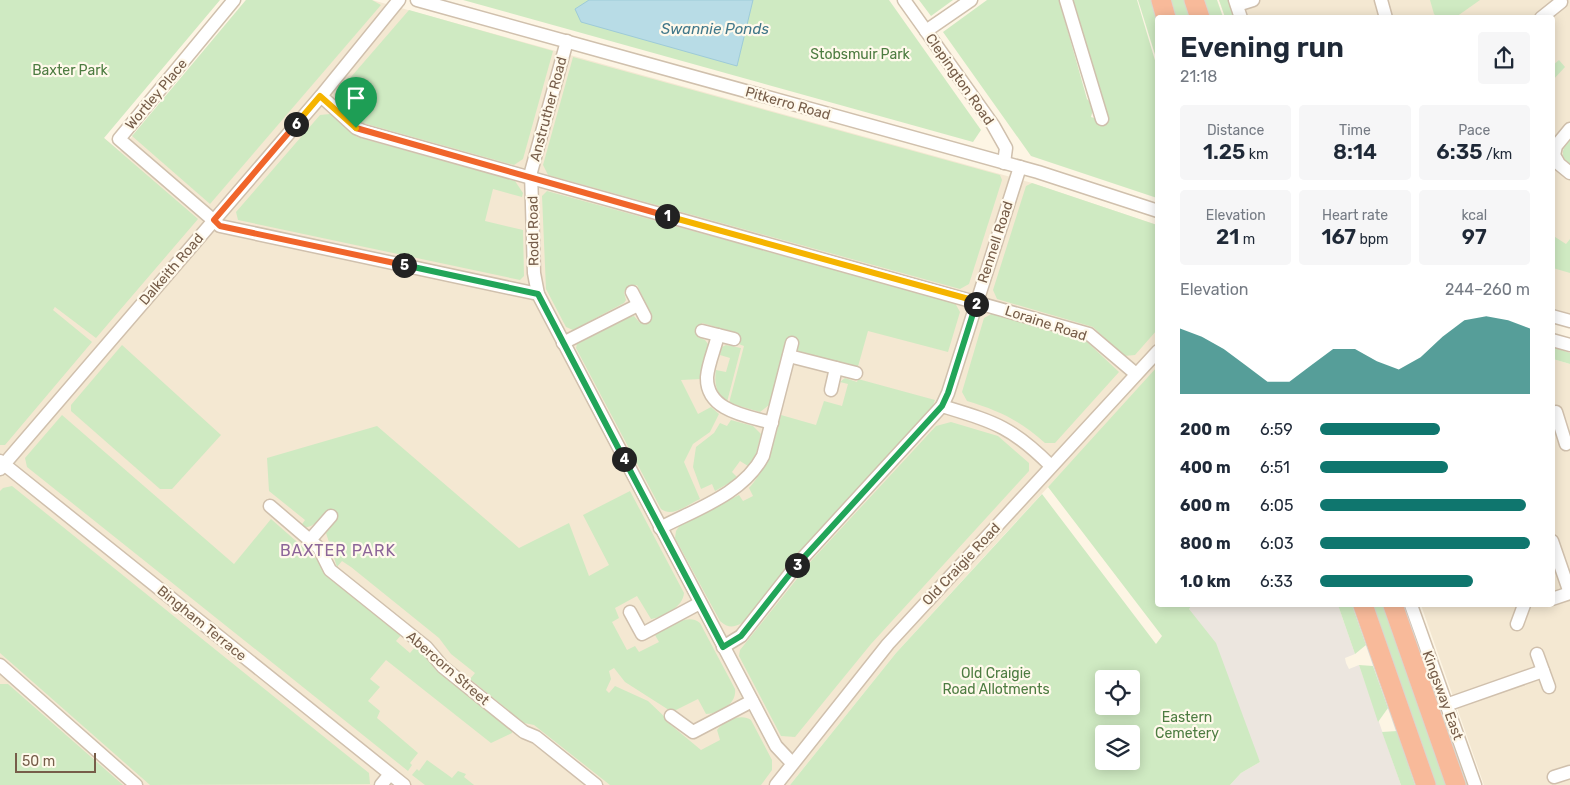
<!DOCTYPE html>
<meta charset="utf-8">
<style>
:root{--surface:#fff;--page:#f6f6f7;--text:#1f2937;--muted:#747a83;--accent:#0f766e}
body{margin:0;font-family:Rubik,sans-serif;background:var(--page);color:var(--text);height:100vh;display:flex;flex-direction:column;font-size:19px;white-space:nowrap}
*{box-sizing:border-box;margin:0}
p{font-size:16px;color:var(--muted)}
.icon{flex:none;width:28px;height:28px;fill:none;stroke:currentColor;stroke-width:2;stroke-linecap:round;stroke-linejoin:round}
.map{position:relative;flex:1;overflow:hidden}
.details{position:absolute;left:1155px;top:15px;width:400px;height:592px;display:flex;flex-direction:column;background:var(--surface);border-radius:5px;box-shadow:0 2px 12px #0003}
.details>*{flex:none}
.controls{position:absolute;left:1095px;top:670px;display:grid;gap:10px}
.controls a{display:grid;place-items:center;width:45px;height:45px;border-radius:5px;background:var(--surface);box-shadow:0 2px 12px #0003;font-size:25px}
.scale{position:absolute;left:15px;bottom:12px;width:81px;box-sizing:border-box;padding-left:5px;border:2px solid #765d49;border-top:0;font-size:14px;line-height:18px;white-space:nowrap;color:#765d49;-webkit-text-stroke:4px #fff9eb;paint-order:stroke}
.pin{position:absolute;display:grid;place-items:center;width:42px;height:42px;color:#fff;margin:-51px -21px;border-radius:50% 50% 50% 0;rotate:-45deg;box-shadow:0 0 5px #0007}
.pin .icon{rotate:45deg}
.km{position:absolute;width:25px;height:25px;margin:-12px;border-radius:50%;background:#222;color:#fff;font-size:14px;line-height:25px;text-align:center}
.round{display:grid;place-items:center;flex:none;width:52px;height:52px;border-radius:5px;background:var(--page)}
.summary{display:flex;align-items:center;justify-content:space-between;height:85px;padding:0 25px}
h1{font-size:28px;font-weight:600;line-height:38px}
.stats{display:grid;grid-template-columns:repeat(3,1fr);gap:8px;height:85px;padding:5px 25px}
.stats div{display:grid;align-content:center;border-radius:5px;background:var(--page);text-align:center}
.stats b{font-size:21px;font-weight:600}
.stats small{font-size:14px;font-weight:400}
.stats p{font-size:14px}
.chart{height:140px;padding:10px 25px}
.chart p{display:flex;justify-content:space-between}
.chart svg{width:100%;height:90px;margin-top:5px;fill:var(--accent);opacity:.7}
ul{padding:0 25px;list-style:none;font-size:16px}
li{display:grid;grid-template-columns:80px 60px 1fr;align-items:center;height:38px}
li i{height:12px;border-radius:6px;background:var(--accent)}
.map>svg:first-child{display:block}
</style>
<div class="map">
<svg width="1570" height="785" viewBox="0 0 1570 785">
<rect width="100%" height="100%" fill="#fdf5e4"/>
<g fill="#f4e8d2">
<polygon points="246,0 372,0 1032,183 1157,225 1157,423 1071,462 896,653 790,785 0,785 0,372 92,263 104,138 120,151"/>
<polygon points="1219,0 1570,0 1570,314 1553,308 1552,18 1225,17"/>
<polygon points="1553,359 1570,364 1570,785 1484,785 1421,605 1552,605"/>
</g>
<polygon fill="#ece6df" points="1192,605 1338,605 1355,654 1345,658 1346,663 1349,669 1359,665 1401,785 1230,785 1241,773 1260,762 1189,609"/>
<g fill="#cfeac2" fill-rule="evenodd">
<polygon points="0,0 220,0 104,138 198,219 96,338 55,307 53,310 92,342 5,445 0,445"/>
<polygon points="246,0 372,0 381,5 210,204 132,136"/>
<polygon points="463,0 889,0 981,130 973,142"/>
<polygon points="919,0 953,0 931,16"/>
<polygon points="987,0 1059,0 1087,99 1094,106 1091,117 1108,122 1072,0 1137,0 1157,67 1157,198 1031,156 943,32"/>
<polygon points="1138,0 1154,0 1158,18 1157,61"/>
<polygon points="1167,0 1187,0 1193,17 1172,17"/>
<polygon points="1201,0 1217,0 1223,17 1206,17"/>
<polygon points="1219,0 1230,0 1236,17 1225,17"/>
<polygon points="1430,0 1480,0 1456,17 1438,18 1434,14"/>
<polygon points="409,10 553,51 523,159 514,165 363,123 340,103 338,92"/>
<polygon points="573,57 1000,175 1002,180 969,284 960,289 548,175 543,165"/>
<polygon points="1559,60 1565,67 1553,80 1553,65"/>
<polygon points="330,114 357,137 515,181 523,193 522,197 493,189 485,221 523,230 524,276 520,280 238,220 236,212 320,115"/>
<path d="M1570 139V165C1559 156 1562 149 1570 139Z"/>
<polygon points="1032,183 1157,225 1157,330 1135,355 1124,356 1093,327 997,299 993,290 1026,186"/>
<path d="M547 191 955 303 960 312 948 352 868 331 857 370 800 354 796 349 797 344 786 341 769 405 760 412 729 403 744 346 736 343 738 333 702 323 698 337 705 340 708 344 701 379 681 380 698 414 711 407 719 414 710 432 693 444 684 462 700 499C688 504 673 518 661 509L576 348 577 344 630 317 634 316 640 323 652 316 637 285 624 292 626 300 624 303 573 330 566 327 546 289 542 196Z"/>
<polygon points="1552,235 1566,244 1570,239 1570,273 1553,268"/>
<path d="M993 313 1085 340 1119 372 1055 443H1045C1019 420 1000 411 967 401L962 392 984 318Z"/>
<polygon points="122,345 221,435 172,489 160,489 71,411 71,405"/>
<path d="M726 345 741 348 727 402C716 394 714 383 716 370L726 372 730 358 720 355 722 347Z"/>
<polygon points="1553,347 1570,353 1570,364 1553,359"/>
<path d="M1157 367 1158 605H1192L1189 609 1216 643 1260 762 1241 773 1230 785H790L896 653 1042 494 1156 644 1162 636 1048 487ZM1104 679H1131V706H1104ZM1104 734H1131V761H1104Z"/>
<path d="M845 378 857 382 858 379 935 400 932 408 796 557 742 623C733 628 728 628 720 621L675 538 676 531 680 525 739 495 743 501 753 496 749 488C768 466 774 443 781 415L816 425 824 401 842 406 848 384 840 382Z"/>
<polygon points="62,415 234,564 271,519 402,634 396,641 410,653 416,646 512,729 512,733 491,743 386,660 370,679 380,687 368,701 380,711 377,718 418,753 410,763 412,765 408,771 27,467 25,458"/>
<polygon points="731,420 753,426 761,434 756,454 748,466 740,461 732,472 738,478 715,491 712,484 701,489 693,467 696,447 714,433 720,423 727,426"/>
<polygon points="951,422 998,436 1029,463 1029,471 871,644 795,737 781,736 739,656 740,650 812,560 936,426"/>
<path d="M377 426 519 548 569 523 589 576 609 565 583 515 630 491 684 593C683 607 664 617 651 619L637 596 615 608 619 618 612 622 627 650 635 646 639 652 659 642 655 635C668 628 687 612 700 623L735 689C737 704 720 713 706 714L698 699 672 712 625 682 614 668 609 671 611 679 606 690 609 693 615 686 648 701 667 719 666 721 701 750 720 740 717 730C724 721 741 713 751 720L772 760V770L761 785H610L534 725 524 723 470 679 475 673 451 654 439 638 351 567 342 561 337 567 326 533 338 518 328 510C321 518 313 530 300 527L305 520 269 491 267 458Z"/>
<polygon points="12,486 369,773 370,784 150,785 0,653 0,491 3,488"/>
<polygon points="1338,605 1352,605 1366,645 1355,654"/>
<polygon points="1369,605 1386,605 1449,785 1432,785"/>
<polygon points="1399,605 1407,605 1470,785 1462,785"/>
<polygon points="1359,665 1373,666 1388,708 1378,722"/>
<polygon points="0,684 8,684 123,785 0,785"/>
<polygon points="1397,731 1415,785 1401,785 1382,732"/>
<polygon points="427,760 452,778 458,771 466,774 464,777 474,785 425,785 412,775 417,769 419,771"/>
</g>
<polygon fill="#b8dce6" stroke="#9ecbd8" points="589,0 753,0 737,66 581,22 575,9"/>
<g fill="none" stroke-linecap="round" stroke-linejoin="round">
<defs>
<g id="minor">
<polyline points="234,0 119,139 220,226 538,294"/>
<polyline points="417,0 1038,172 1158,211"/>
<polyline points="904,0 993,125 1006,148 1004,163"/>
<polyline points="1066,0 1102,119"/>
<polyline points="1235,0 1241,18"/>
<polyline points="1381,0 1386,18"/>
<polyline points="1237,5 1253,0"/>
<polyline points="1541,18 1561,2"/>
<polyline points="926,31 971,0"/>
<polyline points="567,41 531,172 534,273 538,294 776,746 792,763"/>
<polyline points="321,96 356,128 363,131 1089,334 1136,374"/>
<polyline points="1570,129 1556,146 1554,155 1559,164 1570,173"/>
<polyline points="632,292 645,317"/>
<polyline points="1552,316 1570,321"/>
<polyline points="702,331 734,339"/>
<path d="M718 335C715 348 708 364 707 377 706 411 747 416 772 423"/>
<polyline points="1552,340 1570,345"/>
<polyline points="563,343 638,305"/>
<polyline points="789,356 856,373"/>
<polyline points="831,390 836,368"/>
<path d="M942 406C994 422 1011 426 1051 466"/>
<polyline points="1556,412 1566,444"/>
<polyline points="0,461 404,785"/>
<polyline points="0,469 321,96 399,0"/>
<polyline points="270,506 319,548 330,570 426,647 443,667 524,732 536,737 596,785"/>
<path d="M660 528C696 509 743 494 763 456L792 343"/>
<polyline points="310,540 331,516"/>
<polyline points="1552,541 1570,593"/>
<polyline points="1552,599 1570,593"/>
<polyline points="1411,605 1475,785"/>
<polyline points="630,612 642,634 700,603"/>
<polyline points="1517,624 1524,605"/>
<polyline points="723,647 741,636 800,561 942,406 948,393 1020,167"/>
<polyline points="1537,654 1549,687"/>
<polyline points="0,665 136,785"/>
<polyline points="1446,705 1543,671"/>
<polyline points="671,716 693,732 752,701"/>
<polyline points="1554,777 1570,772"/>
<polyline points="381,785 390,774"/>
<polyline points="776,785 888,644 1158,351"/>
</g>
<g id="highway">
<polyline points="1161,0 1166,18"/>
<polyline points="1194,0 1200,18"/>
<polyline points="1363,605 1426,785"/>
<polyline points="1393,605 1456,785"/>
</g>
</defs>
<use href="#minor" stroke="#d0c0ad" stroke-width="15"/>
<use href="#highway" stroke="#dbd5d0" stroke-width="21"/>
<use href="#minor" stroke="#fff" stroke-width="12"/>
<use href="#highway" stroke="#f8ba9a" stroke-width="19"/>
</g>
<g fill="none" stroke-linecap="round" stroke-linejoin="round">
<defs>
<polyline id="split-1" points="356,128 667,216"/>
<polyline id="split-2" points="667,216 976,301 976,304"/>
<polyline id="split-3" points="797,565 942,406 948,393 976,304"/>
<polyline id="split-4" points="624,459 723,647 741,636 797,565"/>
<polyline id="split-5" points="404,265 538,294 624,459"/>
<polyline id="split-6" points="296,124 214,220 220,226 404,265"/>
<polyline id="split-7" points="296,124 320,96 356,128"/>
</defs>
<use href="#split-1" stroke="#fff" stroke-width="10"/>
<use href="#split-2" stroke="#fff" stroke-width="10"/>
<use href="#split-3" stroke="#fff" stroke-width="10"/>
<use href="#split-4" stroke="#fff" stroke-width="10"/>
<use href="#split-5" stroke="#fff" stroke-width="10"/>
<use href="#split-6" stroke="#fff" stroke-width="10"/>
<use href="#split-7" stroke="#fff" stroke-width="10"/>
<use href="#split-1" stroke="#f0652b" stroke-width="6"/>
<use href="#split-2" stroke="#f5b400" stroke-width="6"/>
<use href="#split-3" stroke="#22a559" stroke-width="6"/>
<use href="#split-4" stroke="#22a559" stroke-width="6"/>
<use href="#split-5" stroke="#22a559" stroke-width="6"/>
<use href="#split-6" stroke="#f0652b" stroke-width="6"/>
<use href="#split-7" stroke="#f5b400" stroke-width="6"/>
</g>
<g text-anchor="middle" stroke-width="4.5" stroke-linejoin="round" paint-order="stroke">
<g font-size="14" fill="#4d7c41" stroke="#fff9eb">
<text x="860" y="59">Stobsmuir Park</text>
<text x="70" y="75">Baxter Park</text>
<text x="996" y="678">Old Craigie<tspan x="996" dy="16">Road Allotments</tspan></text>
<text x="1187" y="722">Eastern<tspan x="1187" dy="16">Cemetery</tspan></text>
</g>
<g font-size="14" fill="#765d49" stroke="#fff9eb">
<text transform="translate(960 79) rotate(55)" y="5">Clepington Road</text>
<text transform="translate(156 94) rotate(-50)" y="5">Wortley Place</text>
<text transform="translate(788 103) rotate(16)" y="5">Pitkerro Road</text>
<text transform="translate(548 109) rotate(-75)" y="5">Anstruther Road</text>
<text transform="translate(533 231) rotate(-91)" y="5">Rodd Road</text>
<text transform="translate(995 242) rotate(-72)" y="5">Rennell Road</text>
<text transform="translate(171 269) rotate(-49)" y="5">Dalkeith Road</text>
<text transform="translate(1046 323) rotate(18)" y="5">Loraine Road</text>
<text transform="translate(961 564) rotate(-47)" y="5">Old Craigie Road</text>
<text transform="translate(202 623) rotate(39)" y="5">Bingham Terrace</text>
<text transform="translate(448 668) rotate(41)" y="5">Abercorn Street</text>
<text transform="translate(1443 695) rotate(70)" y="5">Kingsway East</text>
</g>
<g font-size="15" font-style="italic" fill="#42788a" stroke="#fff9eb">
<text x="715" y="34">Swannie Ponds</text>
</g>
<g font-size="16" letter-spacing="1" fill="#8c6599" stroke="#fff9eb">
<text x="338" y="556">BAXTER PARK</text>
</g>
</g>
</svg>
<div class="controls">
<a><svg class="icon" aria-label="locate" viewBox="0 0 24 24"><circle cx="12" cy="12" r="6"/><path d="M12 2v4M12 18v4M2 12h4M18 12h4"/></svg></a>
<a><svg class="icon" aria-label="layers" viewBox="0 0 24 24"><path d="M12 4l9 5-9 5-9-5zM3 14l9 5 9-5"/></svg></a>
</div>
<div class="scale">50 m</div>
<div class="pin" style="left:356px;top:128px;background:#1e9e55"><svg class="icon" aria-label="arrive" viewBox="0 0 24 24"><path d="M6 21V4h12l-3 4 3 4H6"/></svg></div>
<b class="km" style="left:667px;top:216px">1</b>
<b class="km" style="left:976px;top:304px">2</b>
<b class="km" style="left:797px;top:565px">3</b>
<b class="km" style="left:624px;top:459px">4</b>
<b class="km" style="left:404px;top:265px">5</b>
<b class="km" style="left:296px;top:124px">6</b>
<section class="details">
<div class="summary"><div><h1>Evening run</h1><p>21:18</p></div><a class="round"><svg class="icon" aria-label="share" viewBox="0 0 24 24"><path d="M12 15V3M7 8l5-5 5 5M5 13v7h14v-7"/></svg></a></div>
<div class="stats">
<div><p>Distance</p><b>1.25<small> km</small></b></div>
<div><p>Time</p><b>8:14</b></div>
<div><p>Pace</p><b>6:35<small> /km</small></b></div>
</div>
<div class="stats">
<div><p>Elevation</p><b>21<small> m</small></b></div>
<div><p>Heart rate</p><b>167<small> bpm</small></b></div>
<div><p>kcal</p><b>97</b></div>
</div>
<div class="chart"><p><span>Elevation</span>244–260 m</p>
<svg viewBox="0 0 160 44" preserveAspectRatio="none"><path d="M0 44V12L10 16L20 22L30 30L40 38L50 38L60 30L70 22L80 22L90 28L100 32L110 26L120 16L130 8L140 6L150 8L160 12V44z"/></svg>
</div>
<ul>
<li><b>200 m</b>6:59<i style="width:57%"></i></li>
<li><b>400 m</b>6:51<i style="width:61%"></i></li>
<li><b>600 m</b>6:05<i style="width:98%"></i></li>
<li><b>800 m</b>6:03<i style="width:100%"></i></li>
<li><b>1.0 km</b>6:33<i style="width:73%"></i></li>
</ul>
</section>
</div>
